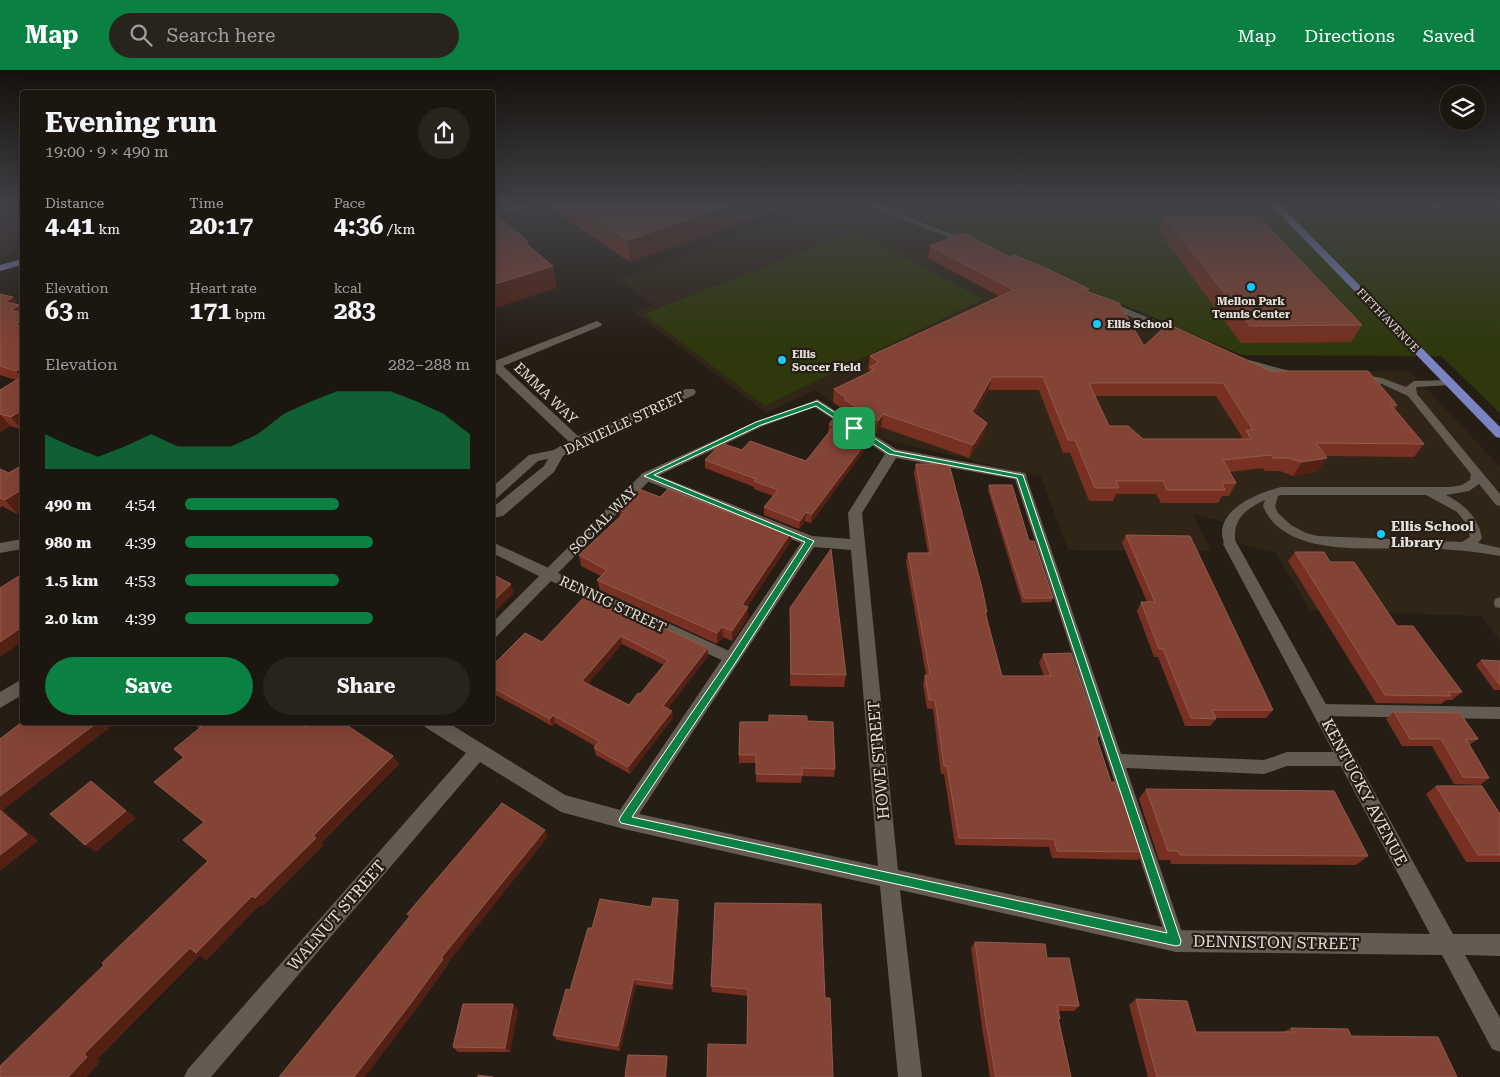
<!DOCTYPE html>
<meta charset="utf-8">
<style>
:root{--surface:#1c1610;--page:#29231e;--text:#f1f3f6;--muted:#a09f9f;--line:#3a3530;--accent:#0b8043}
body{margin:0;font-family:"Roboto Serif",serif;background:var(--page);color:var(--text);height:100vh;display:flex;flex-direction:column;font-size:19px;white-space:nowrap}
*{box-sizing:border-box;margin:0}
p{font-size:16px;color:var(--muted)}
.icon{flex:none;width:28px;height:28px;fill:none;stroke:currentColor;stroke-width:2;stroke-linecap:round;stroke-linejoin:round}
.map{position:relative;flex:1;overflow:hidden}
.sheet{position:absolute;left:20px;top:20px;width:475px;height:635px;display:flex;flex-direction:column;background:var(--surface);border-radius:5px;box-shadow:0 5px 20px #0002,0 0 0 1px var(--line)}
.sheet>*{flex:none}
.fabs{position:absolute;left:1440px;top:15px;display:grid;gap:10px}
.fabs a{display:grid;place-items:center;width:45px;height:45px;border-radius:50%;background:var(--surface);box-shadow:0 5px 20px #0002,0 0 0 1px var(--line);font-size:25px}
.pin{position:absolute;display:grid;place-items:center;width:42px;height:42px;color:#fff;margin:-21px;border-radius:10px;box-shadow:0 2px 8px #0006}
.round{display:grid;place-items:center;flex:none;width:52px;height:52px;border-radius:26px;background:var(--page)}
.head{display:flex;align-items:center;justify-content:space-between;height:85px;padding:0 25px}
h1{font-size:28px;font-weight:700;line-height:38px}
.figures{display:grid;grid-template-columns:repeat(3,1fr);gap:8px;height:85px;padding:5px 25px}
.figures div{display:grid;align-content:center}
.figures b{font-size:25px;font-weight:700}
.figures small{font-size:14px;font-weight:400}
.figures p{font-size:14px}
.chart{height:140px;padding:10px 25px}
.chart p{display:flex;justify-content:space-between}
.chart svg{width:100%;height:90px;margin-top:5px;fill:var(--accent);opacity:.7}
.primary-button{display:flex;gap:10px;margin-top:auto;padding:10px 25px}
.primary-button a{flex:1;height:58px;border-radius:30px;background:var(--accent);color:#fff;font-size:20px;font-weight:700;line-height:58px;text-align:center}
.primary-button a+a{background:var(--page);color:var(--text)}
ul{padding:0 25px;list-style:none;font-size:16px}
li{display:grid;grid-template-columns:80px 60px 1fr;align-items:center;height:38px}
li i{height:12px;border-radius:6px;background:var(--accent)}
header{display:flex;align-items:center;gap:30px;box-sizing:border-box;height:70px;padding:0 25px;background:var(--accent);color:#fff}
header strong{font-size:24px}
nav{display:flex;gap:28px;margin-inline-start:auto;font-size:18px}
.search{width:350px;height:45px;background:var(--page);display:flex;align-items:center;gap:12px;box-sizing:border-box;padding:0 18px;border-radius:28px;color:var(--muted);font-size:19px}
.map>svg:first-child{display:block}
</style>
<header>
<strong>Map</strong>
<div class="search"><svg class="icon" aria-label="search" viewBox="0 0 24 24"><circle cx="10" cy="10" r="6"/><path d="M15 15l6 6"/></svg>Search here</div>
<nav><a>Map</a><a>Directions</a><a>Saved</a></nav>
</header>
<div class="map">
<svg width="1500" height="1007" viewBox="0 0 1500 1007">
<rect width="100%" height="100%" fill="#261e15"/>
<polygon fill="#342121" points="0,136 22,136 22,182 0,188"/>
<polygon fill="#302517" points="821,136 859,136 871,141 889,136 1273,302 1410,301 1500,397 1500,571 1481,546 1310,540 1276,483 1240,474 1229,453 1193,444 1211,481 1068,480 1041,407 878,368 816,320 766,343 634,242 652,235 618,209"/>
<g fill="#2e380c">
<polygon points="891,136 1415,136 1500,151 1500,343 1441,286 1242,285"/>
<polygon points="856,161 983,229 765,336 644,244"/>
</g>
<g fill="none" stroke-linecap="round" stroke-linejoin="round">
<g fill="#645b51" fill-rule="evenodd">
<polygon points="868,136 879,136 973,172 966,174"/>
<polygon points="1108,231 1183,262 1185,264 1180,267 1177,266 1105,236 1105,232"/>
<polygon points="1249,290 1293,302 1295,304 1290,307 1246,295 1246,291"/>
<path d="M1357 304 1382 308 1406 317 1414 311 1453 310 1455 312 1450 315 1416 317 1417 324 1500 424V436L1496 435 1479 414 1469 421 1446 425C1464 434 1478 447 1482 468L1478 473 1500 478V486C1473 481 1447 479 1420 478 1374 477 1284 489 1263 436L1265 430C1245 439 1231 451 1236 474L1234 477H1226C1208 443 1256 423 1281 417H1451L1462 415 1470 410 1471 404 1408 326 1382 314 1354 309V305ZM1281 425H1426L1457 442 1466 453 1470 467 1462 472 1318 466 1306 463 1291 455 1278 443 1275 436 1278 426Z"/>
<polygon points="817,330 821,331 821,335 763,356 651,409 558,503 738,585 740,589 738,593 733,595 728,593 551,511 497,566 492,567 492,553 643,403 755,352"/>
<polygon points="1020,402 1026,406 1121,684 1264,690 1287,682 1347,682 1352,684 1355,689 1352,694 1347,696 1287,696 1264,704 1126,698 1185,871 1182,877 1176,880 1170,877 1167,871 1014,406"/>
<polygon points="1500,527 1500,538 1495,537 1494,533 1495,529"/>
<polygon points="1321,634 1500,637 1500,649 1321,646 1316,644 1314,640 1316,636"/>
</g>
<g fill="#645b51" fill-rule="evenodd">
<polygon points="513,136 527,136 492,148 492,142"/>
<polygon points="597,251 602,254 601,256 503,296 578,366 686,319 694,319 696,322 694,325 581,375 563,386 554,402 503,446 492,448 492,438 544,396 548,389 538,391 497,428 492,430 492,417 529,385 554,380 568,371 492,299 492,292"/>
<path d="M817 329 896 379 1020 402 1025 403 1027 406 1025 409 1020 410 896 388 862 443 898 800 1176 860 1430 864 1223 474 1225 470 1230 469 1235 470 1453 864H1500V886L1465 885 1500 948V982L1492 979 1442 885 1176 882 900 820 922 1007H898L880 816 624 759 561 742 480 692 211 1007H184L188 999 466 683 425 657 423 652H447L565 725 620 740 801 473 642 409 640 406 642 403H652L812 466 850 469 848 443 885 384 813 336 811 333ZM814 477 851 480 878 796 639 744Z"/>
<polygon points="22,469 22,479 0,483 0,473"/>
<polygon points="492,472 553,500 556,504 553,508 548,510 543,508 492,483"/>
<polygon points="22,609 22,625 0,638 0,622"/>
</g>
<polygon fill="#757aa6" fill-rule="evenodd" points="22,189 22,195 0,201 0,195"/>
<polygon fill="#7b84c2" fill-rule="evenodd" points="1272,136 1281,136 1500,357 1500,368 1496,367"/>
</g>
<g fill="#773021" fill-rule="evenodd">
<polygon points="547,136 786,136 630,192"/>
<polygon points="1419,136 1444,136 1441,140"/>
<polygon points="1165,146 1362,255 1351,272 1241,273 1159,162"/>
<path d="M930 176 1010 187 1089 219 1088 221 1144 276 1271 301 1397 335 1395 339 1424 374 1414 387 1326 386 1318 401 1293 406 1280 401H1265L1263 398 1230 402 1236 413 1229 426H1222L1218 433H1161L1156 424H1116L1113 431H1089L1070 383H1063L1039 320H988L975 344 987 353 983 366 969 388 881 357 876 364 843 343 844 340 833 332 834 319 869 302V300L868 299 870 286 999 226 928 188ZM1095 326H1216L1242 367 1241 369H1143L1109 356Z"/>
<polygon points="0,224 20,235 22,240 22,358 21,359 10,356 0,362 0,320 16,310 0,305"/>
<polygon points="829,354 870,367 868,375 811,453 805,451 799,459 764,445 764,437 773,426 754,419 754,417 705,398 705,390 742,380 806,391 828,363"/>
<polygon points="916,394 987,542 986,545 1002,606 1044,606 1039,593 1043,584 1099,666 1097,669 1111,712 1117,721 1145,782 1138,790 1052,788 1049,777 955,775 944,704 941,704 933,639 927,639 923,614 925,605 926,605 906,492 908,483 928,483 914,403"/>
<polygon points="22,395 22,440 17,444 2,436 0,438 0,399 9,403"/>
<polygon points="989,415 1029,471 1053,528 1051,532 1022,533 988,420"/>
<polygon points="660,427 791,471 747,537 748,537 748,548 732,571 723,567 717,574 600,520 597,510 601,506 581,496 579,485 620,447 618,439"/>
<polygon points="1126,465 1273,640 1266,648 1216,648 1216,649 1210,656 1185,656 1158,587 1154,587 1137,541 1141,532 1147,532 1122,473"/>
<polygon points="1295,482 1330,492 1397,556 1462,622 1452,630 1446,630 1441,634 1376,633 1288,491"/>
<path d="M588 523 708 586 668 638 673 648 630 704 596 685 594 678 595 676 555 653 552 656 492 623V596L542 572ZM622 574 664 595 640 624 629 635 588 614Z"/>
<polygon points="790,538 846,605 844,617 790,616"/>
<polygon points="1481,590 1500,591 1500,620 1494,620 1476,595"/>
<polygon points="1394,642 1478,669 1469,675 1489,708 1480,715 1454,714 1432,676 1402,676 1386,649"/>
<polygon points="807,651 835,699 834,707 802,706 801,713 756,712 756,693 739,693 739,685 769,652"/>
<polygon points="193,652 299,652 306,657 399,694 321,773 323,775 263,836 261,834 206,890 200,885 97,989 100,992 86,1007 104,895 208,791 203,752 154,712 183,688 174,679 199,659"/>
<polygon points="1436,716 1500,744 1500,792 1466,792 1426,724"/>
<polygon points="1146,719 1368,786 1356,795 1171,794 1170,790 1159,790 1139,729"/>
<polygon points="821,834 747,975 748,926 712,922 711,916"/>
<polygon points="651,837 679,837 673,920 636,915 620,981 557,970 553,965 570,920 592,858"/>
<polygon points="975,872 1047,888 1079,936 1074,941 1059,941 1060,949 1059,950 1071,1007 990,1007 982,957 971,878"/>
<polygon points="1136,929 1196,962 1283,962 1291,958 1351,966 1457,1007 1148,1007 1129,935"/>
<polygon points="518,940 510,982 458,982 453,977"/>
</g>
<g fill="#522114">
<polygon points="727,136 786,136 630,192 628,170"/>
<polygon points="528,171 533,192 524,172"/>
<polygon points="553,196 557,218 492,239 492,215"/>
<polygon points="13,227 22,240 22,264 15,254 5,232"/>
<polygon points="22,297 22,309 16,301"/>
<polygon points="992,307 988,320 969,355 972,342"/>
<polygon points="22,340 22,358 21,359 11,347"/>
<polygon points="0,344 10,356 0,362"/>
<polygon points="883,344 881,357 876,364 878,351"/>
<polygon points="987,353 983,366 969,388 973,375"/>
<polygon points="870,367 868,375 811,453 812,444"/>
<polygon points="1327,388 1318,401 1293,406 1302,392"/>
<polygon points="21,420 22,423 22,440 17,444 5,430"/>
<polygon points="806,442 805,451 799,459 800,451"/>
<polygon points="792,461 791,471 742,545 742,535"/>
<polygon points="511,514 514,523 493,544 492,532"/>
<polygon points="748,537 748,548 732,571 732,561"/>
<polygon points="22,557 22,572 0,587 0,572"/>
<polygon points="722,557 723,567 717,574 717,563"/>
<polygon points="621,566 622,574 584,619 582,611"/>
<polygon points="708,578 708,586 664,644 663,636"/>
<polygon points="672,641 673,648 630,704 628,697"/>
<polygon points="553,645 555,653 552,656 550,649"/>
<polygon points="98,652 117,652 3,740 38,771 0,801 0,726"/>
<polygon points="393,686 399,694 321,773 323,775 263,836 255,828 313,766"/>
<polygon points="91,711 136,748 96,782 85,775"/>
<polygon points="545,760 548,767 447,894 448,895 417,938 365,1007 354,1007 441,888"/>
<polygon points="252,826 261,834 206,890 200,885 97,989 100,992 86,1007 68,1007 84,984 190,878"/>
<polygon points="678,830 679,837 673,920 672,914"/>
<polygon points="634,909 636,915 620,981 618,976"/>
<polygon points="513,934 518,940 510,982 505,978"/>
<polygon points="667,986 668,991 667,1007 665,1007"/>
</g>
<g fill="#834335" stroke="#925b4e" fill-rule="evenodd">
<polygon points="576,136 727,136 628,170"/>
<polygon points="492,142 528,171 524,172 553,196 492,215"/>
<polygon points="1165,146 1258,146 1362,255 1250,256"/>
<path d="M963 163 1010 187 1015 185 1052 201 1089 219H1081L1119 233 1144 276 1168 254 1271 301H1368L1397 335H1391L1424 374 1316 373 1327 388 1302 392 1288 388H1273L1271 385 1223 390 1236 413H1222L1225 420H1167L1163 411H1116L1119 418H1095L1075 370H1068L1043 307H992L972 342 987 353 973 375 883 344 878 351 845 330 846 328 834 319 874 300 870 297 879 292 870 286 1014 220 930 176ZM1089 313H1223L1253 360H1246L1251 369H1143L1128 356H1109Z"/>
<polygon points="0,224 13,227 5,232 20,235 11,240 22,243 22,251 15,254 22,257 22,260 21,261 22,262 22,297 16,301 0,296"/>
<polygon points="18,309 22,310 22,340 11,347 0,344 0,320"/>
<polygon points="836,345 870,367 812,444 806,442 800,451 764,437 778,420 754,411 756,409 705,390 721,373 742,380 750,371 806,391 834,356 829,354"/>
<polygon points="916,394 949,394 982,518 987,542 985,542 1002,606 1051,606 1043,584 1071,583 1099,666 1096,666 1111,712 1114,712 1117,721 1124,721 1145,782 1057,781 1054,769 959,768 947,696 944,696 935,630 929,630 925,605 930,605 908,483 931,483"/>
<polygon points="22,395 22,421 21,420 5,430 0,428 0,399 9,403"/>
<polygon points="989,415 1012,415 1029,471 1034,471 1053,528 1024,528"/>
<polygon points="639,419 660,427 668,419 751,451 755,446 792,461 742,535 748,537 732,561 722,557 717,563 597,510 607,500 579,485 625,442 618,439"/>
<polygon points="1126,465 1190,466 1273,640 1212,640 1216,649 1191,648 1163,579 1159,579 1141,532 1155,532"/>
<polygon points="831,479 846,605 791,604 790,538"/>
<polygon points="1295,482 1324,482 1330,492 1354,492 1397,556 1413,556 1462,622 1448,622 1451,626 1385,625"/>
<polygon points="22,504 22,557 0,572 0,518"/>
<polygon points="492,504 511,514 492,532"/>
<path d="M588 523 708 578 663 636 672 641 628 697 594 678 599 671 553 645 550 649 492 617V596L525 563 542 572ZM621 566 668 590 640 624 638 623 629 635 582 611Z"/>
<polygon points="1481,590 1500,591 1500,615"/>
<polygon points="1394,642 1460,643 1478,669 1466,669 1489,708 1463,707 1441,669 1410,669"/>
<polygon points="769,645 807,646 807,651 833,652 835,699 802,698 802,705 756,704 756,685 739,685 740,652 769,652"/>
<polygon points="22,652 98,652 0,726 0,669"/>
<polygon points="194,652 299,652 306,657 311,652 342,652 393,686 313,766 316,768 255,828 252,826 196,883 190,878 84,984 87,987 68,1007 0,1007 0,996 104,895 102,893 208,791 183,770 204,752 154,712 184,687 174,679 201,657"/>
<polygon points="91,711 126,741 85,775 50,744"/>
<polygon points="1436,716 1482,716 1500,744 1500,785 1478,785"/>
<polygon points="1146,719 1334,721 1368,786 1180,785 1178,781 1168,781"/>
<polygon points="502,733 545,760 441,888 443,889 411,933 354,1007 279,1007 410,846 407,844"/>
<polygon points="0,740 27,764 0,785"/>
<polygon points="653,828 678,830 672,914 634,909 618,976 553,965 566,919 570,920 588,858 592,858 600,829 651,837"/>
<polygon points="715,833 821,834 825,928 830,928 833,1007 707,1007 708,974 747,975 748,919 711,916"/>
<polygon points="975,872 1045,874 1047,888 1069,888 1079,936 1057,935 1060,949 1058,948 1071,1007 996,1007 986,952"/>
<polygon points="1136,929 1187,931 1196,962 1293,962 1291,958 1348,959 1351,966 1438,967 1457,1007 1157,1007"/>
<polygon points="463,934 513,934 505,978 453,977"/>
<polygon points="628,985 667,986 665,1007 625,1007"/>
<polygon points="478,1005 493,1007 478,1007"/>
</g>
<linearGradient id="sky" x2="0" y2="1"><stop stop-color="#15100c"/><stop offset="0.49" stop-color="#414146"/><stop offset="1" stop-color="#414146" stop-opacity="0"/></linearGradient>
<rect width="1500" height="277" fill="url(#sky)"/>
<path fill="#0b8043" stroke="#fff" fill-rule="evenodd" d="M817 331 894 381 1023 405 1181 871 1180 875 1176 876 621 753 619 750 621 746 730 587 805 472 644 406 756 352ZM816 336 889 384 1017 408 1167 863 632 747 736 592 814 471 654 405 761 355Z"/>
<g fill="#15cafb" stroke="#261e15" stroke-width="2">
<circle cx="1251" cy="217" r="5"/>
<circle cx="1097" cy="254" r="5"/>
<circle cx="782" cy="290" r="5"/>
<circle cx="1381" cy="464" r="5"/>
</g>
<g text-anchor="middle" stroke-width="4.5" stroke-linejoin="round" paint-order="stroke">
<g font-size="11" font-weight="bold" fill="#e4dfd9" stroke="#261e15" text-anchor="start">
<text x="1251" y="235" text-anchor="middle">Mellon Park<tspan x="1251" dy="13">Tennis Center</tspan></text>
<text x="1107" y="258">Ellis School</text>
<text x="792" y="288">Ellis<tspan x="792" dy="13">Soccer Field</tspan></text>
</g>
<g font-size="11" fill="#e4dfd9" stroke="#261e15">
<text transform="translate(1388 250) rotate(46)" y="4">FIFTH AVENUE</text>
</g>
<g font-size="14" fill="#e4dfd9" stroke="#261e15">
<text transform="translate(546 323) rotate(44)" y="5">EMMA WAY</text>
<text transform="translate(624 353) rotate(-25)" y="5">DANIELLE STREET</text>
<text transform="translate(603 450) rotate(-45)" y="5">SOCIAL WAY</text>
<text transform="translate(613 534) rotate(25)" y="5">RENNIG STREET</text>
</g>
<g font-size="14" font-weight="bold" fill="#e4dfd9" stroke="#261e15" text-anchor="start">
<text x="1391" y="461">Ellis School<tspan x="1391" dy="16">Library</tspan></text>
</g>
<g font-size="16" fill="#e4dfd9" stroke="#261e15">
<text transform="translate(878 690) rotate(-95)" y="6">HOWE STREET</text>
<text transform="translate(1365 722) rotate(62)" y="6">KENTUCKY AVENUE</text>
<text transform="translate(336 845) rotate(-49)" y="6">WALNUT STREET</text>
<text transform="translate(1276 872) rotate(1)" y="6">DENNISTON STREET</text>
</g>
</g>
</svg>
<div class="fabs">
<a><svg class="icon" aria-label="layers" viewBox="0 0 24 24"><path d="M12 4l9 5-9 5-9-5zM3 14l9 5 9-5"/></svg></a>
</div>
<div class="pin" style="left:854px;top:358px;background:#1e9e55"><svg class="icon" aria-label="arrive" viewBox="0 0 24 24"><path d="M6 21V4h12l-3 4 3 4H6"/></svg></div>
<section class="sheet">
<div class="head"><div><h1>Evening run</h1><p>19:00 · 9 × 490 m</p></div><a class="round"><svg class="icon" aria-label="share" viewBox="0 0 24 24"><path d="M12 15V3M7 8l5-5 5 5M5 13v7h14v-7"/></svg></a></div>
<div class="figures">
<div><p>Distance</p><b>4.41<small> km</small></b></div>
<div><p>Time</p><b>20:17</b></div>
<div><p>Pace</p><b>4:36<small> /km</small></b></div>
</div>
<div class="figures">
<div><p>Elevation</p><b>63<small> m</small></b></div>
<div><p>Heart rate</p><b>171<small> bpm</small></b></div>
<div><p>kcal</p><b>283</b></div>
</div>
<div class="chart"><p><span>Elevation</span>282–288 m</p>
<svg viewBox="0 0 160 44" preserveAspectRatio="none"><path d="M0 44V27L10 33L20 38L30 33L40 27L50 33L60 33L70 33L80 27L90 17L100 11L110 6L120 6L130 6L140 11L150 17L160 27V44z"/></svg>
</div>
<ul>
<li><b>490 m</b>4:54<i style="width:54%"></i></li>
<li><b>980 m</b>4:39<i style="width:66%"></i></li>
<li><b>1.5 km</b>4:53<i style="width:54%"></i></li>
<li><b>2.0 km</b>4:39<i style="width:66%"></i></li>
</ul>
<div class="primary-button"><a>Save</a><a>Share</a></div>
</section>
</div>
